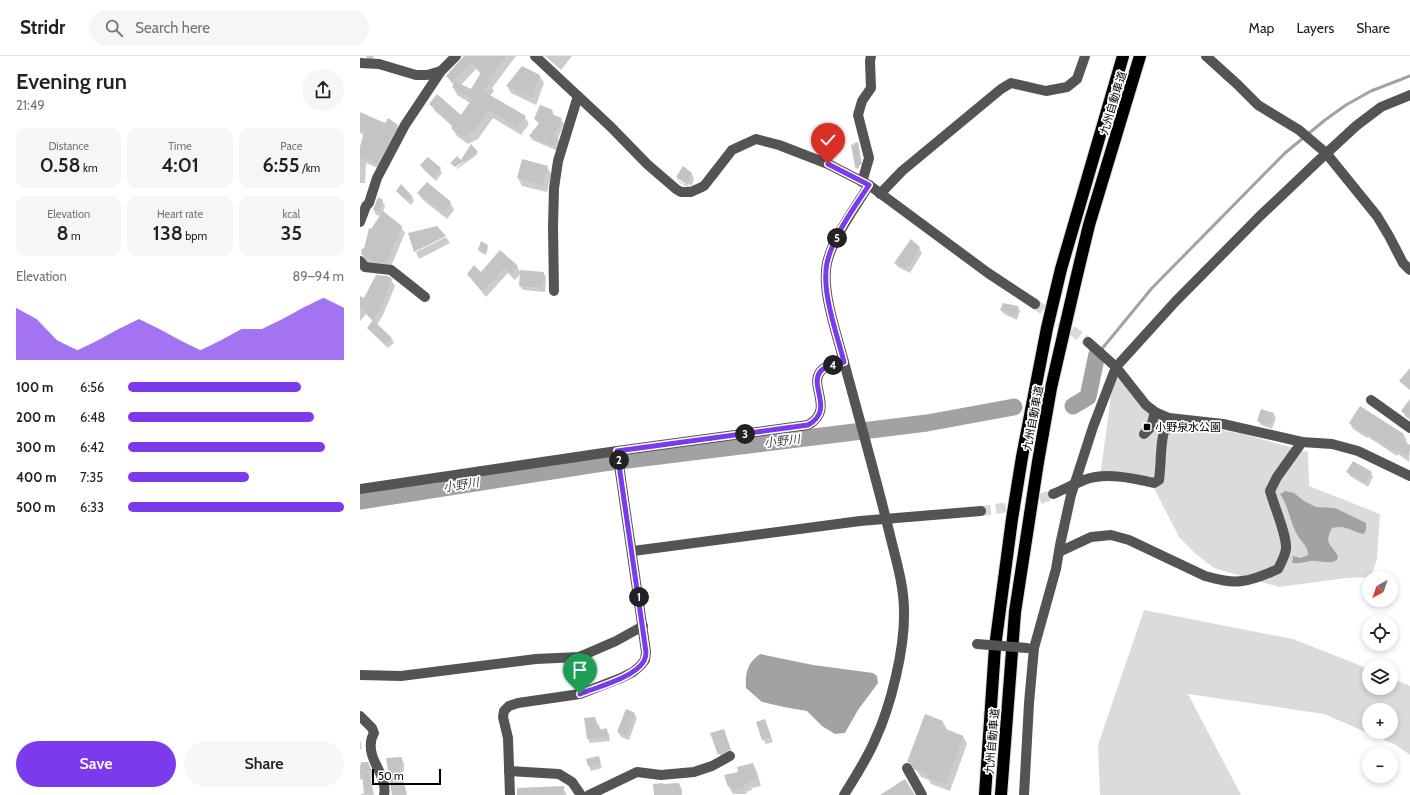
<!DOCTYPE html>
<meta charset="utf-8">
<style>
:root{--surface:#fff;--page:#f6f6f6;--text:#202124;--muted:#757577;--line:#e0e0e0;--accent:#7c3aed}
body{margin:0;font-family:Cabin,"Noto Sans JP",sans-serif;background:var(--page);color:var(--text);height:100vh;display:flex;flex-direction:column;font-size:15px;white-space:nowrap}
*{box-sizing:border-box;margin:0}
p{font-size:13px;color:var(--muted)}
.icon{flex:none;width:22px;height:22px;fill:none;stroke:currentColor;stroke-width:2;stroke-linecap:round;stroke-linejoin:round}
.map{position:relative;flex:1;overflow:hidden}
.side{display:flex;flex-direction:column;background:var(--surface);width:360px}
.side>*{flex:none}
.needle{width:26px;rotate:220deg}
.tools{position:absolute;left:1002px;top:515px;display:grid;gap:8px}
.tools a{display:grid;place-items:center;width:36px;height:36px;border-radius:50%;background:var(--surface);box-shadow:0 2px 6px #0003;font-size:20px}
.scale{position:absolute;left:12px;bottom:10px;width:69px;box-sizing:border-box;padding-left:4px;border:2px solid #000;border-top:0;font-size:11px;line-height:14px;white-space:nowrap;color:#000;-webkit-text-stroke:3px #fff;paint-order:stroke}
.pin{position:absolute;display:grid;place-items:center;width:34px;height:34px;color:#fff;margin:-41px -17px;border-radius:50% 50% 50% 0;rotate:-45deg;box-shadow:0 0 4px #0007}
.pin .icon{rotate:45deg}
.km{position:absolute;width:20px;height:20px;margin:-10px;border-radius:50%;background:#222;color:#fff;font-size:11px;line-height:20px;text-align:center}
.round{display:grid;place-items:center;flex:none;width:42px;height:42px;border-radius:21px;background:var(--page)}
.head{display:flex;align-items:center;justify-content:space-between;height:68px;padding:0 16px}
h1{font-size:22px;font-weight:600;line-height:30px}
.stats{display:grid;grid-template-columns:repeat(3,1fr);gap:6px;height:68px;padding:4px 16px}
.stats div{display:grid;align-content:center;border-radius:10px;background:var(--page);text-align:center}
.stats b{font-size:20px;font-weight:600}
.stats small{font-size:11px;font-weight:400}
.stats p{font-size:11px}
.chart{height:112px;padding:8px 16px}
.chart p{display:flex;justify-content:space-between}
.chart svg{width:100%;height:72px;margin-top:4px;fill:var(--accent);opacity:.7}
.button{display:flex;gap:8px;margin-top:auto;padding:8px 16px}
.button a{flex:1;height:46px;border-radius:24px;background:var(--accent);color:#fff;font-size:16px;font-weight:600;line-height:46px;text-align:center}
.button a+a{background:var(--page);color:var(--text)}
ul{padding:0 16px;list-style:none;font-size:13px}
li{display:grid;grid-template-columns:64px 48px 1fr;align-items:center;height:30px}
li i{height:10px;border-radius:5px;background:var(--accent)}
header{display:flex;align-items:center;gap:24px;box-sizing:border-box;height:56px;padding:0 20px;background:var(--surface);border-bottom:1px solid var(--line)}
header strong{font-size:19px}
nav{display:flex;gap:22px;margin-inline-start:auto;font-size:14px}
.search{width:280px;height:36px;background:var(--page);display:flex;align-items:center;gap:10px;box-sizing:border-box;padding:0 14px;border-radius:22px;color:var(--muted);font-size:15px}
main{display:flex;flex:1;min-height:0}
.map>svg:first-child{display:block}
</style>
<header>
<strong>Stridr</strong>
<div class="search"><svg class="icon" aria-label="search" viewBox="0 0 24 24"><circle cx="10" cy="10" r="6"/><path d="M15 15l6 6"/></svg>Search here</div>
<nav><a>Map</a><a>Layers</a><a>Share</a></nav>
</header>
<main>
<section class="side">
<div class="head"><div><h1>Evening run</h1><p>21:49</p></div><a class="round"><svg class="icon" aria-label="share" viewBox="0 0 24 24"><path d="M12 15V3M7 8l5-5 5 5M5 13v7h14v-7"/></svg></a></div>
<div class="stats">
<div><p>Distance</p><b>0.58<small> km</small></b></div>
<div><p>Time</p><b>4:01</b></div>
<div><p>Pace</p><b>6:55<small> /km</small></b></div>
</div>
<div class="stats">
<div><p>Elevation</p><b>8<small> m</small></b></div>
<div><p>Heart rate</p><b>138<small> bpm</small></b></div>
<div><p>kcal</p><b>35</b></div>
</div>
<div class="chart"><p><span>Elevation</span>89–94 m</p>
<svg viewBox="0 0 160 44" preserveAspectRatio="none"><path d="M0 44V12L10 19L20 32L30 38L40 32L50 25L60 19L70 25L80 32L90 38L100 32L110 25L120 25L130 19L140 12L150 6L160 12V44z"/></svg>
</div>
<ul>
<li><b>100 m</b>6:56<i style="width:80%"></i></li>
<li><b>200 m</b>6:48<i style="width:86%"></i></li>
<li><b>300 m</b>6:42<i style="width:91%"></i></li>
<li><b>400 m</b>7:35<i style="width:56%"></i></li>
<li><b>500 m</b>6:33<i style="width:100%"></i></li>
</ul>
<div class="button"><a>Save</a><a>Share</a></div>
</section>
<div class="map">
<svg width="1050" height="739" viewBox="0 0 1050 739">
<rect width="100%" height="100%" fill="#fff"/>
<g fill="#dbdbdb" fill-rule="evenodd">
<polygon points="754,317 786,356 817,369 845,371 883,378 948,396 949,430 1020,458 1017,503 1011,521 987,522 919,531 854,512 836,498 819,481 794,432 740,421"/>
<path d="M784 554 933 583 1009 613V632H1031V622L1050 630V699L1036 689 964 658 828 638 881 739H740L738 689ZM1009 654H1031V676H1009Z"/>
</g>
<g fill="#a2a2a2">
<path d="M925 435 934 437 944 445 956 451 975 452 1006 467V474L1004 478C992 476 986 468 972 472 964 487 970 487 978 500L977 504C969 509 960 504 951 505 944 506 939 508 932 507L933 500 940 502 948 499C948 490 942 487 938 480 930 467 929 451 920 438Z"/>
<path d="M400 598 453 609 513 617 517 620 518 627 498 654 485 677 475 678 462 670 447 655 424 651 402 646 386 632C385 618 387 607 400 598Z"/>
</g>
<g fill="#0003" fill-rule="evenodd">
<polygon points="6,0 13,0 14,5 9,5"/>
<path d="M104 0H156L132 32 134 35 130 40 165 61 169 68 161 79 133 62 118 83 108 88 97 80 92 72 93 71 75 55 71 48 101 60 110 47 97 39 93 31 94 30 87 20ZM116 13 121 18 111 34 101 29Z"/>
<polygon points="185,0 212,0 201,14"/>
<polygon points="179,19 184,27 176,49 151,37 147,30"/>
<polygon points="192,55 195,61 201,63 204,68 198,82 200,87 198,95 172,84 170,80 179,68 175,63"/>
<polygon points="0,57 25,69 37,70 40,75 20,113 6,107 5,127 0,127 0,94 4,79 0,77"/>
<polygon points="498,87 502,108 499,110 499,112 497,113 495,111 495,90"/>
<polygon points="117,97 118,98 97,113 96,112 104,106 101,105"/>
<polygon points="61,110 80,113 82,117 76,125 64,114"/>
<polygon points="187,111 191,118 187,136 162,130 158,122"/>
<polygon points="331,117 334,122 332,130 319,122 319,125 331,131 331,133 319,126 317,121"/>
<polygon points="37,135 52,140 54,145 51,149 40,139"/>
<polygon points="58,137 90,146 94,154 87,163 63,144"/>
<polygon points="22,145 25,150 23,156 41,171 45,177 30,213 21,212 5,205 2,198 11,174 21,160 16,159 14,154"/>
<polygon points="86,181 90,187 59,203 56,196"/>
<polygon points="127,190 128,192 126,199 120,196 119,194"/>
<polygon points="559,192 562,197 550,217 538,211 535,207"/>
<polygon points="140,196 157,211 161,217 155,224 148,217 126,241 112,224 108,218 121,218"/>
<polygon points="183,216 186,221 185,236 163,234 160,230"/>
<polygon points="31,224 35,230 23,259 17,269 32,283 34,287 28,292 11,276 8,272 14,266 6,258 0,265 0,241 5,244"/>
<polygon points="658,250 660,255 657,264 644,258 641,254"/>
<polygon points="1000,351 1044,379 1047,385 1046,387 1050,390 1049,406 1038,398 1037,400 1008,381 1007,382 993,373 990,367"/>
<polygon points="1050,352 1050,364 1046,361 1042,355"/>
<polygon points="913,357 916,362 912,373 901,369 898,364"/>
<polygon points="988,416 1011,417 1013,421 1008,431 990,420"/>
<polygon points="274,658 277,662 269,684 261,681 258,676"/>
<polygon points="566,659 583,666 587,673 586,674 603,680 607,688 590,735 571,728 569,724 561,721 556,714 552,713 548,705"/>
<polygon points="235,662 241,674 246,674 249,678 250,685 230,687 228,683"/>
<polygon points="405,664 413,686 406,688 403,683"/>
<polygon points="363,674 373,698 362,703 352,678"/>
<polygon points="0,683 2,693 0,693"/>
<polygon points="238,701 242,712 231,715 227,704"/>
<polygon points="41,702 44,707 44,715 42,716 47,739 34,739"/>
<polygon points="2,708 11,713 14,721 11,722 14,739 0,739 5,736 4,723 0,724 0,709"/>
<polygon points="393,708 397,716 401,730 391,732 392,734 386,736 387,738 373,738 369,731 366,720 379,716"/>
<polygon points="319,728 322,733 322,739 295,739"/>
<polygon points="203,732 207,739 158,739"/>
</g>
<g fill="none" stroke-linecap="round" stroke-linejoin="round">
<polyline stroke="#a2a2a2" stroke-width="3" points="741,294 792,232 925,97 965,64 986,49 1011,35 1050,20"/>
<g stroke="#a2a2a2" stroke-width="17">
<polyline points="713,350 728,341 737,298"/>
<polyline points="0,445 243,407 567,367 654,351"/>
</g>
</g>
<g fill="#c4c4c4">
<polygon points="104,0 146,0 127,25 130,27 123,35 166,60 157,72 129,54 114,75 103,81 91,72 93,69 69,48 77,38 101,59 112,43 92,31 95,25 111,33 122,15 111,6 92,26 86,20"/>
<polygon points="162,10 180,19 172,42 146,30"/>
<polygon points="180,49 193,54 191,58 202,62 194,80 198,82 195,91 169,80 180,66 174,63"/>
<polygon points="0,56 25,67 28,62 38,69 17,108 0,101 0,91 4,75 0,73"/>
<polygon points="498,86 501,105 501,107 499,108 499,111 495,111 491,88 494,89 494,87"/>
<polygon points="111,88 118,96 95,111 90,107 97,100 101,104"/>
<polygon points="68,101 81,112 73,121 60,109"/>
<polygon points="162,103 188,110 183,129 157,122"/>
<polygon points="323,110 332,117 328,129 316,121"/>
<polygon points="67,126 91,146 83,156 57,137"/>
<polygon points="41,128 52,140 48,145 36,135"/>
<polygon points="18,141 23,144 19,156 13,154"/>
<polygon points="23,155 42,170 26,207 16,206 1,198 2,192 4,193 9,172 11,173"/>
<polygon points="77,170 86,180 54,196 48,177"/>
<polygon points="551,183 560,191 547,213 534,207"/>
<polygon points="121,185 128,189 125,198 118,194"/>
<polygon points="140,194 158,210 151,218 144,212 122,235 107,218 114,209 121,216"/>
<polygon points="160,214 184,216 182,231 159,230"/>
<polygon points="16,219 28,220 32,223 20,253 13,264 0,251 0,240 4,242"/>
<polygon points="643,247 658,250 654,260 640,254"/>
<polygon points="13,264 32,282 25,288 7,272"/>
<polygon points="1050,312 1050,334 1039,325"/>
<polygon points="1050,343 1050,361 1041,355"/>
<polygon points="1000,350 1044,378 1041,383 1050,389 1050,394 1046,400 1035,393 1033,395 1004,376 1003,377 989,367"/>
<polygon points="901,353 914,357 910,369 897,365"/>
<polygon points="993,405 1012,416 1005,427 986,416"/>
<polygon points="266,653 275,657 267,680 257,676"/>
<polygon points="565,658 583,665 581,671 603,680 586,728 566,721 567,718 555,714 551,707 547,706"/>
<polygon points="235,661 236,670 239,669 239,674 247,672 248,680 227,683 224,662"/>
<polygon points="405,663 411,681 402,684 396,666"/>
<polygon points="364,673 371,694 367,694 358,699 350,677"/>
<polygon points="239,700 241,708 228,710 226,703"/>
<polygon points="42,701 42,711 40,711 46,739 32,739 26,702"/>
<polygon points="1,706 8,706 12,715 8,716 12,738 4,737 2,717 0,717"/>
<polygon points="393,707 397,723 388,725 388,727 383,728 384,731 372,734 371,730 368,731 364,719 378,716 377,711"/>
<polygon points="545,723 555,739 520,739"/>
<polygon points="303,727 303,728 319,727 321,739 294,739 293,728"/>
<polygon points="204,730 204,739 157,739 157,732"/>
</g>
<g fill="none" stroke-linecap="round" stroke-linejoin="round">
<g stroke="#d9d9d9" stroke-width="10" stroke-dasharray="10 5" stroke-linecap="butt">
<polyline points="675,248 728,286"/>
<path d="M621 455C645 452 671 448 693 438"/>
</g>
<defs>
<g id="highway">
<polyline points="625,739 635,591 652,463 662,401 687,272 701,213 763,0"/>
<polyline points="641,739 655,556 678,406 691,332 717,219 729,169 780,0"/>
</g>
</defs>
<use href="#highway" stroke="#dbdbdb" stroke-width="14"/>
<g stroke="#545454" stroke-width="10">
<polyline points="175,0 251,71 287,108 316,133 321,136 331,136 344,130 372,94 396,83 419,89 468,108 509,129 628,217 675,248"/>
<polyline points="846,0 877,28 898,49 939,74 966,97 1017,160 1029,180 1043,207 1050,214"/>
<polyline points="0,7 19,8 56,19 67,19 81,15"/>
<polyline points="502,126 509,102 498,59 502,45 511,32 510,5 511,0"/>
<polyline points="520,138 542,115 641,33 651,27 686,35 707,31 717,23 725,0"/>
<polyline points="0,166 6,150 9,147 17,122 45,69 81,15 96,0"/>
<polyline points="0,205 5,211 31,214 65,241"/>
<polyline points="194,235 193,171 194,132 198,105 218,40"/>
<polyline points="728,286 756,311 786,349 795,356 809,362 863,368 942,386 972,388 998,395 1050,420"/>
<path d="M484 306C499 362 515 418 529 475 535 501 544 528 544 555 545 592 531 650 515 684 507 703 495 721 484 739"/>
<polyline points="1011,344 1050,372"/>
<polyline points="784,378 791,371 795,356"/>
<path d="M0 433 257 395 448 369C477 353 445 327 463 313 468 309 477 308 484 306 477 278 461 235 467 207 473 181 495 152 509 129"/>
<path d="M693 438C703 434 714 428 724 424 745 416 773 422 794 427L799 424C802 403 799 381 809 362"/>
<polyline points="273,495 500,465 621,455"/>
<path d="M699 496 731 481 751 479 769 484 845 520C856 523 870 527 882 525 894 524 907 518 918 513 921 507 925 500 926 493 927 479 914 450 910 435L917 421 942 386"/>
<polyline points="0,619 41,620 176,603 219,601 256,585 283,570"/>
<path d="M0 660 12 672 14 677C13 679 11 683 11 686 8 705 28 720 24 739"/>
<polyline points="547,712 562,739"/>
<polyline points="149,715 199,718 212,726 221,739"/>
<polyline points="150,739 148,682 143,661 144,655 149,650 158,647 220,638 261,622 273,616 280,610 285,604 286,596 257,395"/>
<polyline points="229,739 277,716 301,719 334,716 352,710 370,700"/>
<polyline points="664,739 669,647 674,592 696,513 700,489 711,439 733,371 756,311 815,246 900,160 957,106 996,70 1021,51 1050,39"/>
</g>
<use href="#highway" stroke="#000" stroke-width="12"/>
<polyline stroke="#545454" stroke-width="10" points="617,588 667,592"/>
</g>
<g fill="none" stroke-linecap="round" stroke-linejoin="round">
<defs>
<path id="route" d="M220 638C237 631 274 622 284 605 285 603 286 599 286 596L257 395 448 369C477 353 445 327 463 313 468 309 477 308 484 306 477 278 461 235 467 207 473 180 494 152 509 129L468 108"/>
</defs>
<use href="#route" stroke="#fff" stroke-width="8"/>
<use href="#route" stroke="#7c3aed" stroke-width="5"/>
</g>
<rect fill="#000" stroke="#fff" stroke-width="1.5" x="783" y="367" width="8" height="8" rx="2"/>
<g text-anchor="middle" stroke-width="3.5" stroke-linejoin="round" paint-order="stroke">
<g font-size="11" fill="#000" stroke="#fff">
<text transform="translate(753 47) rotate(-73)" y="4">九州自動車道</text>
<text transform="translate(673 362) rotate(-79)" y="4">九州自動車道</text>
<text transform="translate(632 685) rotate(-85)" y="4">九州自動車道</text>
</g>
<g font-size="11" fill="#000" stroke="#fff" text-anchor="start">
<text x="795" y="375">小野泉水公園</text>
</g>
<g font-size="12" font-style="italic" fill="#434343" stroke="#fff">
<text transform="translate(422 385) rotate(-7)" y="4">小野川</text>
<text transform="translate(101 429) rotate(-9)" y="4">小野川</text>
</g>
</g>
</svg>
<div class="tools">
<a><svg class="needle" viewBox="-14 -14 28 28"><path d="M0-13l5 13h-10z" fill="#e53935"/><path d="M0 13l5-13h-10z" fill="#757577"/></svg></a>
<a><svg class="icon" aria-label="locate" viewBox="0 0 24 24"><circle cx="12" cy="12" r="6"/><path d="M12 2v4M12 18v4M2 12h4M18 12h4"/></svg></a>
<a><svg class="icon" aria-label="layers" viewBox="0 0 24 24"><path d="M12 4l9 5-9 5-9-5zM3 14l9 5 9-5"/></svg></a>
<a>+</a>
<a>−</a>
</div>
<div class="scale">50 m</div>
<div class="pin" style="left:220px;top:638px;background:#1e9e55"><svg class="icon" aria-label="arrive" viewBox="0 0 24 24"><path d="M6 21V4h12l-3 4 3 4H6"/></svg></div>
<div class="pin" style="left:468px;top:108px;background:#d93025"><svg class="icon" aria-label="check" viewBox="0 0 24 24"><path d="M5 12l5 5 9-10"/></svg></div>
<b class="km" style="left:279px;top:541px">1</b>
<b class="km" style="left:259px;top:404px">2</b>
<b class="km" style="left:385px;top:378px">3</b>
<b class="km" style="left:473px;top:309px">4</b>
<b class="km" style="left:477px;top:182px">5</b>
</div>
</main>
